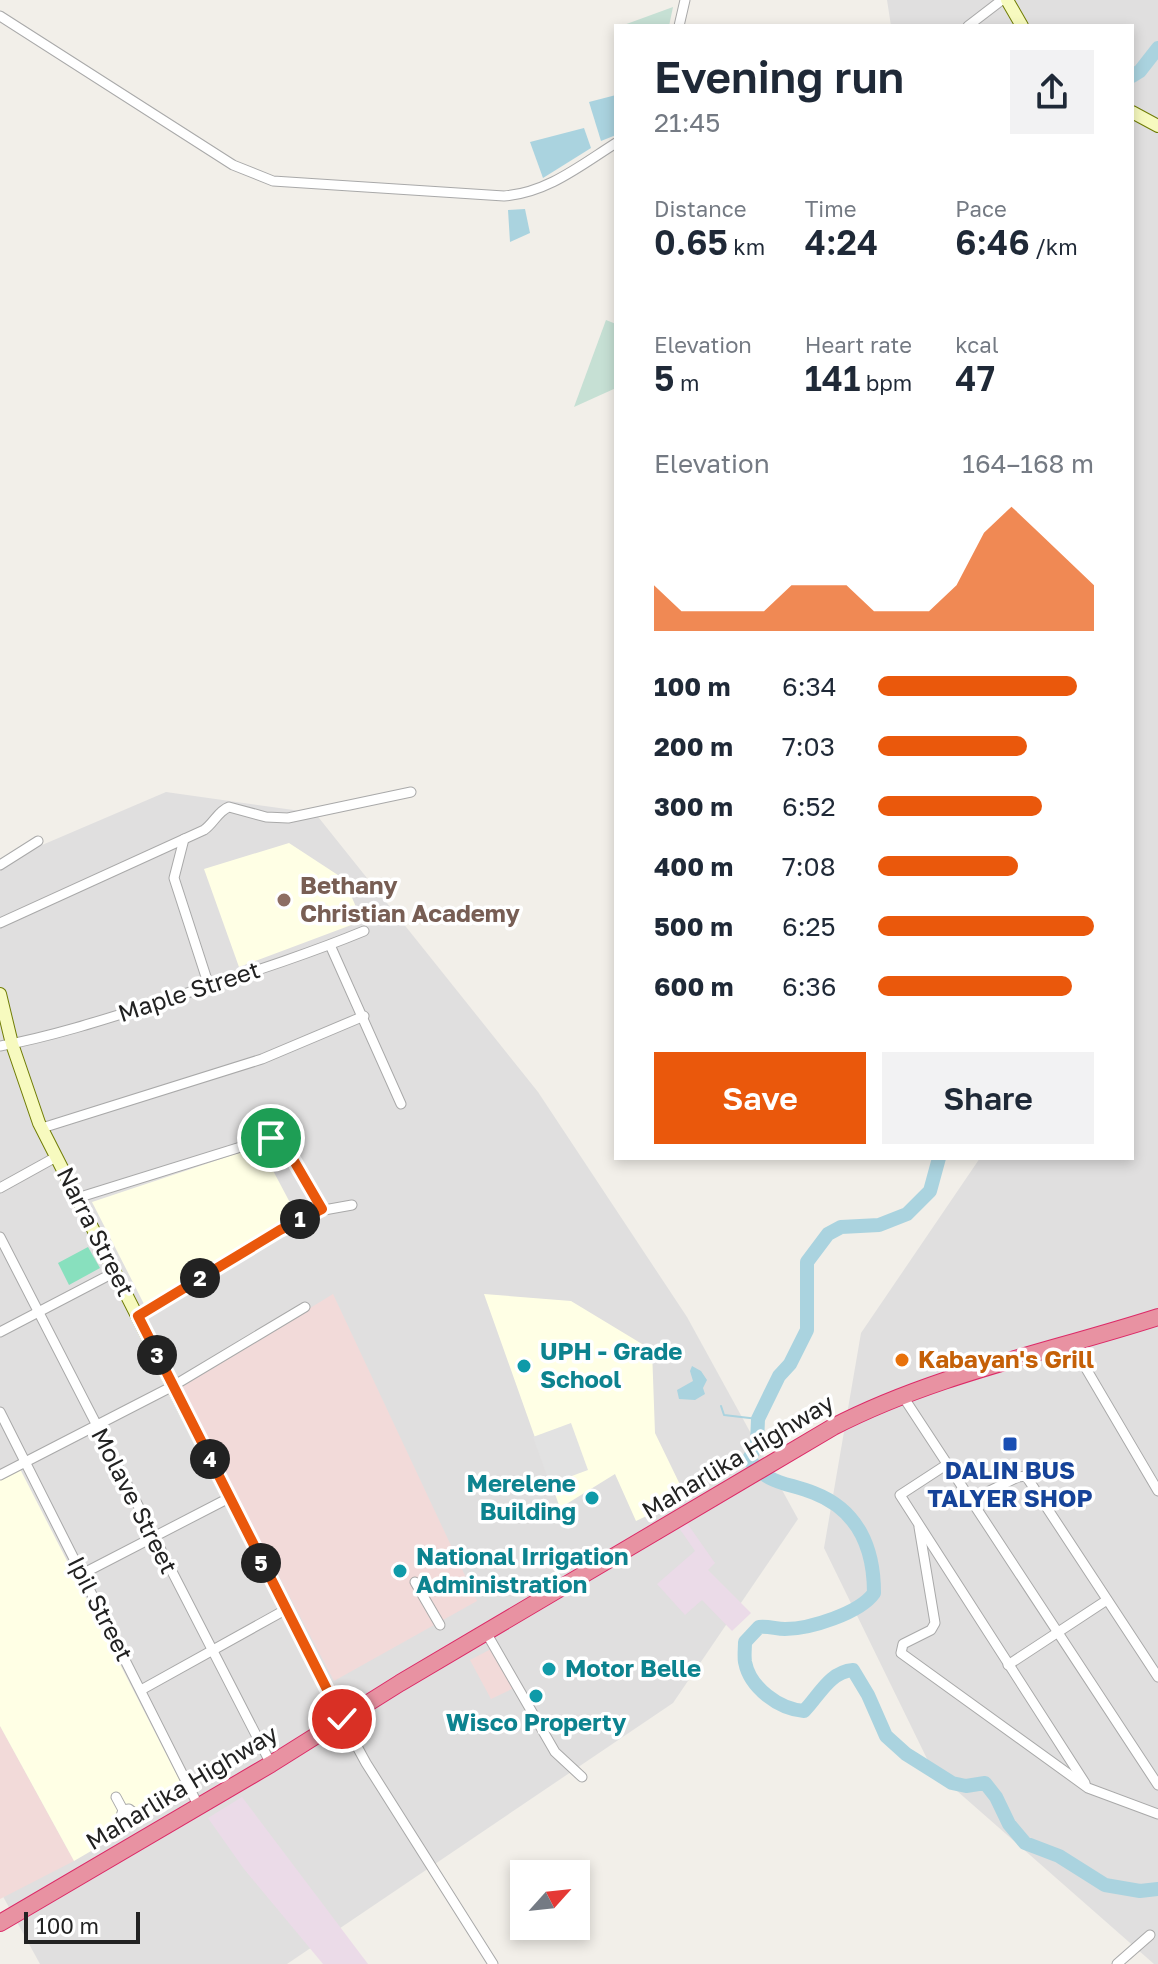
<!DOCTYPE html>
<meta charset="utf-8">
<style>
:root{--surface:#fff;--page:#f2f2f3;--text:#1f2937;--muted:#747a83;--accent:#ea580c}
body{margin:0;font-family:"Golos Text",sans-serif;background:var(--page);color:var(--text);height:100vh;display:flex;flex-direction:column;font-size:30px;white-space:nowrap}
*{box-sizing:border-box;margin:0}
p{font-size:26px;color:var(--muted)}
.icon{flex:none;width:44px;height:44px;fill:none;stroke:currentColor;stroke-width:2;stroke-linecap:round;stroke-linejoin:round}
.map{position:relative;flex:1;overflow:hidden}
.details{position:absolute;left:614px;top:24px;width:520px;height:1136px;display:flex;flex-direction:column;background:var(--surface);border-radius:0px;box-shadow:0 4px 12px #0003}
.details>*{flex:none}
.needle{width:52px;rotate:63deg}
.controls{position:absolute;left:510px;top:1860px;display:grid;gap:16px}
.controls a{display:grid;place-items:center;width:80px;height:80px;border-radius:0px;background:var(--surface);box-shadow:0 4px 12px #0003;font-size:40px}
.scale{position:absolute;left:24px;bottom:20px;width:116px;box-sizing:border-box;padding-left:8px;border:4px solid #222;border-top:0;font-size:22px;line-height:28px;white-space:nowrap;color:#222;-webkit-text-stroke:6px #fff;paint-order:stroke}
.pin{position:absolute;display:grid;place-items:center;width:68px;height:68px;color:#fff;margin:-34px;border:4px solid #fff;border-radius:50%;box-shadow:0 2px 8px #0007}
.km{position:absolute;width:40px;height:40px;margin:-20px;border-radius:50%;background:#222;color:#fff;font-size:22px;line-height:40px;text-align:center}
.round{display:grid;place-items:center;flex:none;width:84px;height:84px;border-radius:0px;background:var(--page)}
.headline{display:flex;align-items:center;justify-content:space-between;height:136px;padding:0 40px}
h1{font-size:44px;font-weight:600;line-height:60px}
.metrics{display:grid;grid-template-columns:repeat(3,1fr);gap:12px;height:136px;padding:8px 40px}
.metrics div{display:grid;align-content:center}
.metrics b{font-size:34px;font-weight:600}
.metrics small{font-size:22px;font-weight:400}
.metrics p{font-size:22px}
.chart{height:224px;padding:16px 40px}
.chart p{display:flex;justify-content:space-between}
.chart svg{width:100%;height:144px;margin-top:8px;fill:var(--accent);opacity:.7}
.action{display:flex;gap:16px;margin-top:auto;padding:16px 40px}
.action a{flex:1;height:92px;border-radius:0px;background:var(--accent);color:#fff;font-size:32px;font-weight:600;line-height:92px;text-align:center}
.action a+a{background:var(--page);color:var(--text)}
ul{padding:0 40px;list-style:none;font-size:26px}
li{display:grid;grid-template-columns:128px 96px 1fr;align-items:center;height:60px}
li i{height:20px;border-radius:10px;background:var(--accent)}
.map>svg:first-child{display:block}
</style>
<div class="map">
<svg width="1158" height="1964" viewBox="0 0 1158 1964">
<rect width="100%" height="100%" fill="#f2efe9"/>
<g fill="#e0dfdf">
<polygon points="887,0 1158,0 1158,1964 1154,1964 932,1769 824,1548 861,1333 980,1158 1132,1158 1132,26 891,26"/>
<polygon points="166,792 315,813 538,1092 687,1317 798,1519 673,1703 287,1964 40,1964 0,1891 0,863"/>
</g>
<g fill="#f2dad9">
<polygon points="333,1294 477,1601 334,1681 180,1388"/>
<polygon points="493,1648 516,1687 491,1699 470,1660"/>
<polygon points="0,1726 74,1861 0,1899"/>
</g>
<g fill="#ebdbe8">
<polygon points="687,1523 715,1563 708,1570 751,1613 732,1631 702,1600 685,1615 657,1584 695,1551 679,1528"/>
<polygon points="242,1797 368,1964 323,1964 244,1869 208,1818"/>
</g>
<g fill="#ffffe5">
<polygon points="289,843 344,879 362,921 239,967 204,869"/>
<polygon points="260,1146 296,1214 144,1304 92,1202"/>
<polygon points="484,1294 571,1301 652,1350 655,1433 686,1497 636,1521 615,1474 560,1508"/>
<polygon points="19,1467 187,1795 74,1861 0,1726 0,1477"/>
</g>
<g fill="#c6e0d4">
<polygon points="673,7 669,26 621,26"/>
<polygon points="606,320 616,324 616,388 574,407"/>
</g>
<polygon fill="#88e0be" points="88,1247 100,1268 69,1285 58,1263"/>
<polygon fill="#e2e2e2" points="571,1423 588,1470 550,1484 533,1437"/>
<g fill="#aad3df">
<polygon points="616,95 616,135 601,141 589,102"/>
<polygon points="584,128 591,148 543,178 530,142"/>
<polygon points="525,209 530,233 510,242 508,210"/>
<polygon points="692,1366 701,1371 707,1380 703,1388 705,1394 695,1400 679,1399 677,1390 693,1381 690,1371"/>
</g>
<g fill="none" stroke-linecap="round" stroke-linejoin="round">
<polyline stroke="#aad3df" stroke-width="2" points="721,1406 724,1415 758,1419"/>
<g stroke="#aad3df" stroke-width="14">
<polyline points="1132,76 1140,71 1158,48"/>
<path d="M939 1158 930 1191 907 1214 879 1225 841 1227 828 1234 807 1262V1330L790 1364 779 1376 758 1419 757 1444 749 1459C768 1485 786 1482 814 1493 858 1510 874 1548 874 1593 860 1613 810 1629 785 1629 776 1629 769 1626 759 1627L745 1642C745 1648 744 1656 745 1662 750 1688 779 1709 804 1711 819 1696 829 1672 853 1670L868 1695 886 1736 906 1754 952 1783 966 1786 985 1783 996 1797 1009 1824 1025 1843 1059 1856 1105 1885 1140 1891 1158 1889"/>
</g>
<defs>
<g id="street">
<path d="M0 16 233 165 273 181 504 196C547 193 581 165 616 143"/>
<polyline points="679,26 685,0"/>
<polyline points="968,26 1002,0"/>
<polyline points="184,839 174,878 209,986"/>
<polyline points="0,865 38,841"/>
<path d="M0 923 204 830C214 823 218 811 229 807L266 817 288 818 411 792"/>
<polyline points="330,945 401,1104"/>
<path d="M0 1046C59 1035 115 1016 172 998 236 977 301 957 364 931"/>
<polyline points="42,1128 262,1059 364,1016"/>
<polyline points="0,1188 56,1157"/>
<polyline points="77,1198 276,1136 283,1142 322,1209"/>
<polyline points="0,1237 271,1764"/>
<polyline points="138,1316 313,1212 352,1205"/>
<polyline points="0,1332 115,1272"/>
<polyline points="1071,1343 1158,1491"/>
<polyline points="902,1395 1158,1785"/>
<polyline points="0,1412 199,1807"/>
<polyline points="946,1465 900,1495 1085,1783"/>
<polyline points="0,1475 173,1386 305,1307"/>
<polyline points="969,1501 1018,1477 1026,1476 1158,1677"/>
<polyline points="919,1527 935,1623 931,1630 903,1644 901,1653 1088,1788 1158,1814"/>
<polyline points="82,1574 229,1498"/>
<polyline points="415,1582 440,1625"/>
<polyline points="487,1634 555,1752 582,1777"/>
<polyline points="1008,1665 1107,1600"/>
<polyline points="141,1690 285,1610"/>
<polyline points="342,1719 366,1763 493,1964"/>
<polyline points="116,1797 123,1810 120,1819 125,1823 131,1822 133,1812 129,1809 123,1810"/>
<polyline points="1117,1964 1150,1935"/>
</g>
<g id="secondary">
<polyline points="1007,0 1022,26"/>
<polyline points="1132,112 1158,126"/>
<polyline points="0,994 12,1044 39,1123 342,1719"/>
</g>
<path id="highway" d="M0 1923 271 1764 400 1683 833 1427C936 1374 1049 1352 1158 1317"/>
</defs>
<use href="#street" stroke="#a9a9a9" stroke-width="11"/>
<use href="#secondary" stroke="#707d05" stroke-width="14"/>
<use href="#highway" stroke="#dc2a67" stroke-width="18"/>
<use href="#street" stroke="#fff" stroke-width="9"/>
<use href="#secondary" stroke="#f7fabf" stroke-width="12"/>
<use href="#highway" stroke="#e892a2" stroke-width="16"/>
</g>
<g fill="none" stroke-linecap="round" stroke-linejoin="round">
<defs>
<polyline id="route" points="271,1138 280,1137 283,1142 322,1209 280,1230 138,1316 342,1719"/>
</defs>
<use href="#route" stroke="#fff" stroke-width="16"/>
<use href="#route" stroke="#ea580c" stroke-width="10"/>
</g>
<circle fill="#8d6e63" stroke="#fff" stroke-width="3" cx="284" cy="900" r="8"/>
<circle fill="#e8710a" stroke="#fff" stroke-width="3" cx="902" cy="1360" r="8"/>
<g fill="#0f9aa8" stroke="#fff" stroke-width="3">
<circle cx="524" cy="1366" r="8"/>
<circle cx="592" cy="1498" r="8"/>
<circle cx="400" cy="1571" r="8"/>
<circle cx="549" cy="1669" r="8"/>
<circle cx="536" cy="1696" r="8"/>
</g>
<rect fill="#1a4fb4" stroke="#fff" stroke-width="3" x="1002" y="1436" width="16" height="16" rx="4"/>
<g text-anchor="middle" stroke-width="7" stroke-linejoin="round" paint-order="stroke">
<g font-size="24" font-weight="bold" fill="#785e54" stroke="#fff" text-anchor="start">
<text x="300" y="894">Bethany<tspan x="300" dy="28">Christian Academy</tspan></text>
</g>
<g font-size="24" fill="#222" stroke="#fff">
<text transform="translate(189 992) rotate(-18)" y="8">Maple Street</text>
<text transform="translate(95 1232) rotate(63)" y="8">Narra Street</text>
<text transform="translate(738 1457) rotate(-31)" y="8">Maharlika Highway</text>
<text transform="translate(134 1501) rotate(63)" y="8">Molave Street</text>
<text transform="translate(100 1609) rotate(63)" y="8">Ipil Street</text>
<text transform="translate(182 1788) rotate(-31)" y="8">Maharlika Highway</text>
</g>
<g font-size="24" font-weight="bold" fill="#0d838f" stroke="#fff" text-anchor="start">
<text x="540" y="1360">UPH - Grade<tspan x="540" dy="28">School</tspan></text>
<text x="576" y="1492" text-anchor="end">Merelene<tspan x="576" dy="28">Building</tspan></text>
<text x="416" y="1565">National Irrigation<tspan x="416" dy="28">Administration</tspan></text>
<text x="565" y="1677">Motor Belle</text>
<text x="536" y="1731" text-anchor="middle">Wisco Property</text>
</g>
<g font-size="24" font-weight="bold" fill="#c56008" stroke="#fff" text-anchor="start">
<text x="918" y="1368">Kabayan's Grill</text>
</g>
<g font-size="24" font-weight="bold" fill="#164399" stroke="#fff">
<text x="1010" y="1479">DALIN BUS<tspan x="1010" dy="28">TALYER SHOP</tspan></text>
</g>
</g>
</svg>
<div class="controls">
<a><svg class="needle" viewBox="-14 -14 28 28"><path d="M0-13l5 13h-10z" fill="#e53935"/><path d="M0 13l5-13h-10z" fill="#747a83"/></svg></a>
</div>
<div class="scale">100 m</div>
<div class="pin" style="left:271px;top:1138px;background:#1e9e55"><svg class="icon" aria-label="arrive" viewBox="0 0 24 24"><path d="M6 21V4h12l-3 4 3 4H6"/></svg></div>
<div class="pin" style="left:342px;top:1719px;background:#d93025"><svg class="icon" aria-label="check" viewBox="0 0 24 24"><path d="M5 12l5 5 9-10"/></svg></div>
<b class="km" style="left:300px;top:1219px">1</b>
<b class="km" style="left:200px;top:1278px">2</b>
<b class="km" style="left:157px;top:1355px">3</b>
<b class="km" style="left:210px;top:1459px">4</b>
<b class="km" style="left:261px;top:1563px">5</b>
<section class="details">
<div class="headline"><div><h1>Evening run</h1><p>21:45</p></div><a class="round"><svg class="icon" aria-label="share" viewBox="0 0 24 24"><path d="M12 15V3M7 8l5-5 5 5M5 13v7h14v-7"/></svg></a></div>
<div class="metrics">
<div><p>Distance</p><b>0.65<small> km</small></b></div>
<div><p>Time</p><b>4:24</b></div>
<div><p>Pace</p><b>6:46<small> /km</small></b></div>
</div>
<div class="metrics">
<div><p>Elevation</p><b>5<small> m</small></b></div>
<div><p>Heart rate</p><b>141<small> bpm</small></b></div>
<div><p>kcal</p><b>47</b></div>
</div>
<div class="chart"><p><span>Elevation</span>164–168 m</p>
<svg viewBox="0 0 160 44" preserveAspectRatio="none"><path d="M0 44V30L10 38L20 38L30 38L40 38L50 30L60 30L70 30L80 38L90 38L100 38L110 30L120 14L130 6L140 14L150 22L160 30V44z"/></svg>
</div>
<ul>
<li><b>100 m</b>6:34<i style="width:92%"></i></li>
<li><b>200 m</b>7:03<i style="width:69%"></i></li>
<li><b>300 m</b>6:52<i style="width:76%"></i></li>
<li><b>400 m</b>7:08<i style="width:65%"></i></li>
<li><b>500 m</b>6:25<i style="width:100%"></i></li>
<li><b>600 m</b>6:36<i style="width:90%"></i></li>
</ul>
<div class="action"><a>Save</a><a>Share</a></div>
</section>
</div>
